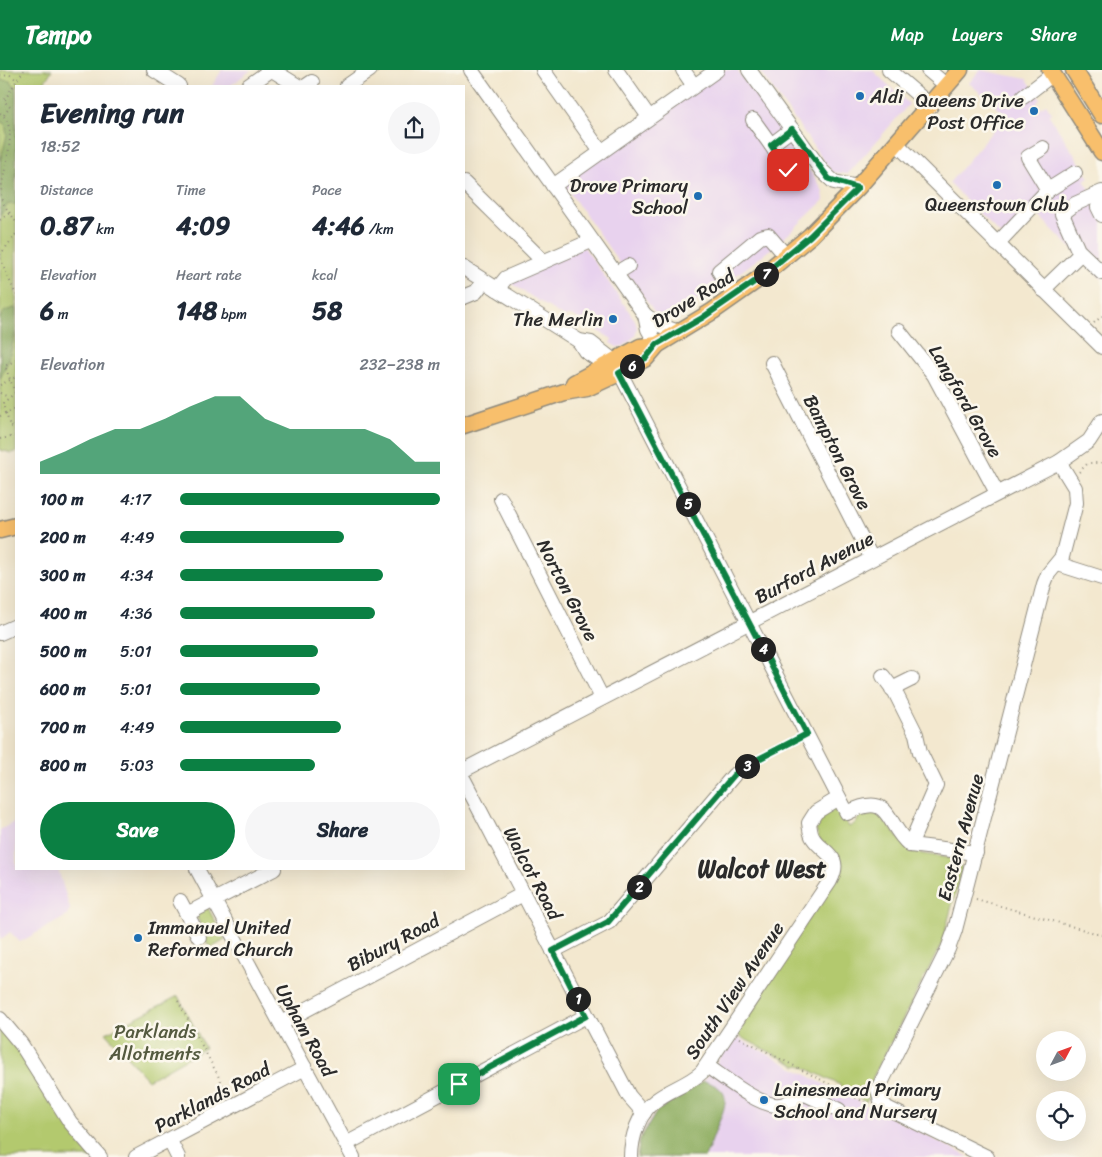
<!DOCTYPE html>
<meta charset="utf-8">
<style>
:root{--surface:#fff;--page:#f6f6f7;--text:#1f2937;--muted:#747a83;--accent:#0b8043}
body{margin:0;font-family:Sriracha,sans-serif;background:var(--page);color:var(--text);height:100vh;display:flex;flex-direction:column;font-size:19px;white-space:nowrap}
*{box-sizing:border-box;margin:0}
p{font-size:16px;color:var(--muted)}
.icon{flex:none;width:28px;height:28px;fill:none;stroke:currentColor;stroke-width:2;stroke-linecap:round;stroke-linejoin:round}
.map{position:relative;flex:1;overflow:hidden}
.sheet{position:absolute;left:15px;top:15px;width:450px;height:785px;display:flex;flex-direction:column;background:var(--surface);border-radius:0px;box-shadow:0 5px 20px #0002}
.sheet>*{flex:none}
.needle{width:32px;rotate:49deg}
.tools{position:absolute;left:1036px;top:961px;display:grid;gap:10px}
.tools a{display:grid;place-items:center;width:50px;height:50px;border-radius:50%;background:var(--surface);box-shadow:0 5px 20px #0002;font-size:25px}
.pin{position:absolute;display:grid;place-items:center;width:42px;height:42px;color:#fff;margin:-21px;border-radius:10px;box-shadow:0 2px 8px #0006}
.km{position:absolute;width:25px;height:25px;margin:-12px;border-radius:50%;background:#222;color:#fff;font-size:14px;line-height:25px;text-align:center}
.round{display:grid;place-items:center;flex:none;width:52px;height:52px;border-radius:26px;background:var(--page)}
.overview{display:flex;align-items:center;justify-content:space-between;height:85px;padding:0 25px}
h1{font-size:28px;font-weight:700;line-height:38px}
.figures{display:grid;grid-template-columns:repeat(3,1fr);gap:8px;height:85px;padding:5px 25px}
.figures div{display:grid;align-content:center}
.figures b{font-size:25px;font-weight:700}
.figures small{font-size:14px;font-weight:400}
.figures p{font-size:14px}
.chart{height:140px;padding:10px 25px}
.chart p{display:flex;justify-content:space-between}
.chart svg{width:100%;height:90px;margin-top:5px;fill:var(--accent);opacity:.7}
.primary-button{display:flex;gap:10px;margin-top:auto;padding:10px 25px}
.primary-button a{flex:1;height:58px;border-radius:30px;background:var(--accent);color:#fff;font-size:20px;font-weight:700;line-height:58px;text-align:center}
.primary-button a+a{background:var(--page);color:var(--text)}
ul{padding:0 25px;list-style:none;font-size:16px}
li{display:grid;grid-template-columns:80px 60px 1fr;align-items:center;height:38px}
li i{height:12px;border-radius:6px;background:var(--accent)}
header{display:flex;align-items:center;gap:30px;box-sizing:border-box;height:70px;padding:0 25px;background:var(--accent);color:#fff}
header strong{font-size:24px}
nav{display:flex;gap:28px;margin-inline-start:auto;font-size:18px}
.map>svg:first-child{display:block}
</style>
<header>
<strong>Tempo</strong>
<nav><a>Map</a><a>Layers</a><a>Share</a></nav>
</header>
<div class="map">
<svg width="1102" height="1087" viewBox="0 0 1102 1087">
<rect width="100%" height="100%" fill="#fbf7ec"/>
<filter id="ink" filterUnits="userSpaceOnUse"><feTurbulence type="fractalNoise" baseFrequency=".02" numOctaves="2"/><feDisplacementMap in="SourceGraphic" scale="10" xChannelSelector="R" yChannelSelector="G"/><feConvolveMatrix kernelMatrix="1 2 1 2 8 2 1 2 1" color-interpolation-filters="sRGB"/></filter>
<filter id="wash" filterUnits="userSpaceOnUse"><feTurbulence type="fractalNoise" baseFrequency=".0096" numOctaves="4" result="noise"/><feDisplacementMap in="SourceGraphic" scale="20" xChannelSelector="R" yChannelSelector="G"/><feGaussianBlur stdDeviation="1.12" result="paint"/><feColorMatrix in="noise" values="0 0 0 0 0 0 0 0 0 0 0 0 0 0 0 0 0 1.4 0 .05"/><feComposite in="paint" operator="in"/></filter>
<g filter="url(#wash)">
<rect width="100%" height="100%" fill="#f3e8cf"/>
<g fill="#e8d2ee">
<polygon points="222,0 251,0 230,16 212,16"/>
<polygon points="722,0 737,0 815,108 823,121 824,130 781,171 738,204 682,239 668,246 658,247 562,112"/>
<polygon points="759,0 872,0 909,34 848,104 832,102"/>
<polygon points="980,0 1027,9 1040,29 1037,32 1040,38 1046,34 1052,43 1049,45 1089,107 1084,110 1102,139 1102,209 1036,143 1007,171 949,113 1006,45 969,13"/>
<polygon points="584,177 635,250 637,258 635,266 624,276 617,277 610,273 612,269 572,245 564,247 507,211"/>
<polygon points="16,751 16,799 58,799 70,839 67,846 20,872 10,862 0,870 0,760"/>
<polygon points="734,966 818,1011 969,1087 637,1087 644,1060 651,1048 662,1036 704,1011"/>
</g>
<g fill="#b3c96e" stroke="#6f7a4c">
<polygon points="0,0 52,0 42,16 16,16 16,382 12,383 0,380"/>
<polygon points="833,739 840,741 849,757 857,752 859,745 875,740 911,782 955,789 962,798 942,873 873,1007 870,1025 866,1032 842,1019 840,1015 800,995 797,996 733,963 835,808 819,770 814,751"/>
<polygon points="208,838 225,870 213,877 208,875 197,856 200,853 195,844"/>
<polygon points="178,926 205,978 148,1010 106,963"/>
<polygon points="0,955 94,1087 0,1087"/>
</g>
<g fill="#8ead61" stroke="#5c6c46">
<polygon points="0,10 10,11 16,19 16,134 8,134 0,146 0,92 7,65 5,54 0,51"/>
<polygon points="14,238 16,239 16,260 9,289 0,309 0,248 5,241"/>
<path d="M704 1011C734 1020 726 1034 717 1057 713 1067 710 1077 705 1087H637L640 1069 657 1041Z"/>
</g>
</g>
<g filter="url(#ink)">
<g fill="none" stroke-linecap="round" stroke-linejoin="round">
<defs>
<g id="minor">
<polyline points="154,0 179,16"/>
<polyline points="272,0 298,16"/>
<polyline points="471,0 645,245 659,255 679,262"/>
<polyline points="543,0 601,82"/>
<polyline points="616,0 649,47"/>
<polyline points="683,0 694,16"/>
<polyline points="749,0 822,101 834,112 858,117"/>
<polyline points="889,0 931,36"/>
<polyline points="928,0 947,16"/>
<polyline points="248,16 271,0"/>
<polyline points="306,16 312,12"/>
<polyline points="347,16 370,0"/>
<polyline points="1023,27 1053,4"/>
<polyline points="753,50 771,75 792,59"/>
<polyline points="897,74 1102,277"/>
<polyline points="771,75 787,100"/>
<polyline points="464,113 543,191"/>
<polyline points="553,116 717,0"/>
<polyline points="1048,120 1075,103"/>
<polyline points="1102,122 1075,134 1062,144 1078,180 1102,203"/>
<polyline points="1102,133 1098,137 1102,145"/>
<polyline points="997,174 1048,120 1028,87 1043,78"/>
<path d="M464 198 579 271 591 273 614 291 847 743C893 720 884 754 910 775L976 783"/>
<polyline points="615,204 628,196"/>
<polyline points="497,219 506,208 591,171"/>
<polyline points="1043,220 1076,188"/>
<polyline points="734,226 719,201 760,167 768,165 787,187"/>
<polyline points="464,227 476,222 484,211"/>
<polyline points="645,245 648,259 657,275"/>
<polyline points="899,261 934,305 997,423"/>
<polyline points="579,271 585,281 614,300"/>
<polyline points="772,293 871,487"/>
<polyline points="501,429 602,628"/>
<polyline points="1058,494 1102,508"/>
<polyline points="0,563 16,556"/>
<polyline points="883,606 895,622 916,664 920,682 936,715 910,775"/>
<polyline points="892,619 912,609"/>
<polyline points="464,700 1059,392 1089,371 1102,351"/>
<polyline points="464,710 629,1026 644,1043"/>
<polyline points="197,799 353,1087"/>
<polyline points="180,831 199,867"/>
<polyline points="187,844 274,799"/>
<polyline points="553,881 609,852 734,705"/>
<polyline points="0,949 21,974 70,1052 100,1087"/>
<polyline points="281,953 523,824"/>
<path d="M707 996C722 1006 761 1038 780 1035 789 1034 796 1026 805 1024L839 1040"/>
<polyline points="170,1071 178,1087"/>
<polyline points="346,1074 586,946"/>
<polyline points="136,1087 305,998"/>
<path d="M631 1087C631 1068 639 1042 655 1031 670 1019 688 1015 702 1002L830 811C844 785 822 783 813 768 810 764 810 758 809 753L816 742 839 728"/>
<polyline points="987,1087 887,1038 881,1031 878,1019 948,879 955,860 1044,514 1048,504 1062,487 1076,433 1075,418 1059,392"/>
</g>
<g id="major">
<polyline points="1050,0 1102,82"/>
<polyline points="1074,0 1102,45"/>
<polyline points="574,313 640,277 657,275"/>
<polyline points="464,355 564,322 587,318 619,303 646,288 657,275 713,241 757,210 810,166 858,117 960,0"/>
<polyline points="0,460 16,456"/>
</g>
</defs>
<use href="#minor" stroke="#8f8a7d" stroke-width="16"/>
<use href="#major" stroke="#8f8a7d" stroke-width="19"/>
<g stroke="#8f8a7d" stroke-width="2" stroke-dasharray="1 4" stroke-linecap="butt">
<polyline points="0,6 10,5 17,10 24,0"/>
<path d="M0 43C22 58 0 104 1 126 2 136 12 143 16 153"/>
<polyline points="4,45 10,37 4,31 17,10"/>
<polyline points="0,150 11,142"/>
<polyline points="0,185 16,164"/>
<polyline points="0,188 16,225"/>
<polyline points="1094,253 1102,246"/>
<polyline points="16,290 5,296 16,325"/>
<polyline points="0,315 16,307"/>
<polyline points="0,323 8,327"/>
<polyline points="5,343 3,333 15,323"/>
<polyline points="6,343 10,356 16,358"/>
<polyline points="0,346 16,338"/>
<polyline points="0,369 16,366"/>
<polyline points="1079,402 1088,393 1102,393"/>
<polyline points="744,698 797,670"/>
<polyline points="976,829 1102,865"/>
<polyline points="178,931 229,1026"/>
<polyline points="740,968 866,1033 869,1032"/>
</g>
<use href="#minor" stroke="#fff" stroke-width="14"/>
<use href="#major" stroke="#f8bf6c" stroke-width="16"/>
</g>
</g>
<g fill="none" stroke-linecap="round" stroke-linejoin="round" filter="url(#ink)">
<defs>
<polyline id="route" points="459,1014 586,946 553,881 608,852 734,705 745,696 807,664 619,303 646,288 657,274 702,248 757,210 810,166 858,118 829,109 792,59 771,75 788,100"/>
</defs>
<use href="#route" stroke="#fff" stroke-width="10"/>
<use href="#route" stroke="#0b8043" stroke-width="6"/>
</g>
<g fill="#1f6fb2" stroke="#fbf7ec" stroke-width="2">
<circle cx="860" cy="26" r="5"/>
<circle cx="1034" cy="41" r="5"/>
<circle cx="997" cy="115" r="5"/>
<circle cx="698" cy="126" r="5"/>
<circle cx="613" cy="249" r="5"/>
<circle cx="138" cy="868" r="5"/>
<circle cx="764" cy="1030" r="5"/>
</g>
<g text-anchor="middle" stroke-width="5" stroke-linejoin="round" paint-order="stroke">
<g font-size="19" fill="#2b2b2b" stroke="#fbf7ec" text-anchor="start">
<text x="870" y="33">Aldi</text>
<text x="1024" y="37" text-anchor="end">Queens Drive<tspan x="1024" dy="22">Post Office</tspan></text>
<text x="688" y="122" text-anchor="end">Drove Primary<tspan x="688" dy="22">School</tspan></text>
<text x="997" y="141" text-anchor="middle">Queenstown Club</text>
<text x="603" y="256" text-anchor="end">The Merlin</text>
<text x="148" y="864">Immanuel United<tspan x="148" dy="22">Reformed Church</tspan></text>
<text x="774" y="1026">Lainesmead Primary<tspan x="774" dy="22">School and Nursery</tspan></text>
</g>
<g font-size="19" fill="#2b2b2b" stroke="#fbf7ec">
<text transform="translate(693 228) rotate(-32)" y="7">Drove Road</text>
<text transform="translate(966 331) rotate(60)" y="7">Langford Grove</text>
<text transform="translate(838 382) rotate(63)" y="7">Bampton Grove</text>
<text transform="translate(814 497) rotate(-28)" y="7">Burford Avenue</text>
<text transform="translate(568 520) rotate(63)" y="7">Norton Grove</text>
<text transform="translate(960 767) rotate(-75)" y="7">Eastern Avenue</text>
<text transform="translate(533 803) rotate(62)" y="7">Walcot Road</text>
<text transform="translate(393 872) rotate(-28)" y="7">Bibury Road</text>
<text transform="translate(734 920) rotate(-56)" y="7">South View Avenue</text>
<text transform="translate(306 960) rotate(61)" y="7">Upham Road</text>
<text transform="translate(212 1027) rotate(-28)" y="7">Parklands Road</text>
</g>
<g font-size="19" fill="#545a3f" stroke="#fbf7ec">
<text x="155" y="968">Parklands<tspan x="155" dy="22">Allotments</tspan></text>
</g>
<g font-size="24" font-weight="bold" fill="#2b2b2b" stroke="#fbf7ec">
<text x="762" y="807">Walcot West</text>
</g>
</g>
</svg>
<div class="tools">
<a><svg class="needle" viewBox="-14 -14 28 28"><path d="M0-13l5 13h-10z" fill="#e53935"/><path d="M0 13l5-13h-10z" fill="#747a83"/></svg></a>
<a><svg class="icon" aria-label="locate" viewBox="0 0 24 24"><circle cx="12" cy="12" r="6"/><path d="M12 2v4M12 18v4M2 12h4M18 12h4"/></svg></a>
</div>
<div class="pin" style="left:459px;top:1014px;background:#1e9e55"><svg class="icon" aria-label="arrive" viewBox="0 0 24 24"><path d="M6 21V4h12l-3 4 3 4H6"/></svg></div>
<div class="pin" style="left:788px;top:100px;background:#d93025"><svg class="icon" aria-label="check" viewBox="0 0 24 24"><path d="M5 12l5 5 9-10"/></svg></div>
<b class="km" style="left:578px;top:929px">1</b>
<b class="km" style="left:639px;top:817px">2</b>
<b class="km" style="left:747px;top:696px">3</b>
<b class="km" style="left:763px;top:579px">4</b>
<b class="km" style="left:688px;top:434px">5</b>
<b class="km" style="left:632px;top:296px">6</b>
<b class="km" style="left:766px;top:204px">7</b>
<section class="sheet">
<div class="overview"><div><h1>Evening run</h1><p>18:52</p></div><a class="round"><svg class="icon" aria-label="share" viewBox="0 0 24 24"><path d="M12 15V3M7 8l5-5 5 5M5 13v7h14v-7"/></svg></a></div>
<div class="figures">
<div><p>Distance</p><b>0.87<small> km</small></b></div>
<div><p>Time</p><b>4:09</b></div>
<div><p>Pace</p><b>4:46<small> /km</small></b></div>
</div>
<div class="figures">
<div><p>Elevation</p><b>6<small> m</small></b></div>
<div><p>Heart rate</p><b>148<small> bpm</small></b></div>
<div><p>kcal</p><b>58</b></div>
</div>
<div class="chart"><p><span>Elevation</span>232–238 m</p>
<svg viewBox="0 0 160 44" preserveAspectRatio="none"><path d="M0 44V38L10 33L20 27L30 22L40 22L50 17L60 11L70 6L80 6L90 17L100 22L110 22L120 22L130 22L140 27L150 38L160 38V44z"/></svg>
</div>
<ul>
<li><b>100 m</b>4:17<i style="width:100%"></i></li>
<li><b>200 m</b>4:49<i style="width:63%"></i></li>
<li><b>300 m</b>4:34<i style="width:78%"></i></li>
<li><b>400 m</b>4:36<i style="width:75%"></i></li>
<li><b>500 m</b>5:01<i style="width:53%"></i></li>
<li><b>600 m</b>5:01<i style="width:54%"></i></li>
<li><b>700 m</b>4:49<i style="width:62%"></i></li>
<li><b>800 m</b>5:03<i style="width:52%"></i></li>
</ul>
<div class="primary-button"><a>Save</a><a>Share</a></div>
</section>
</div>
